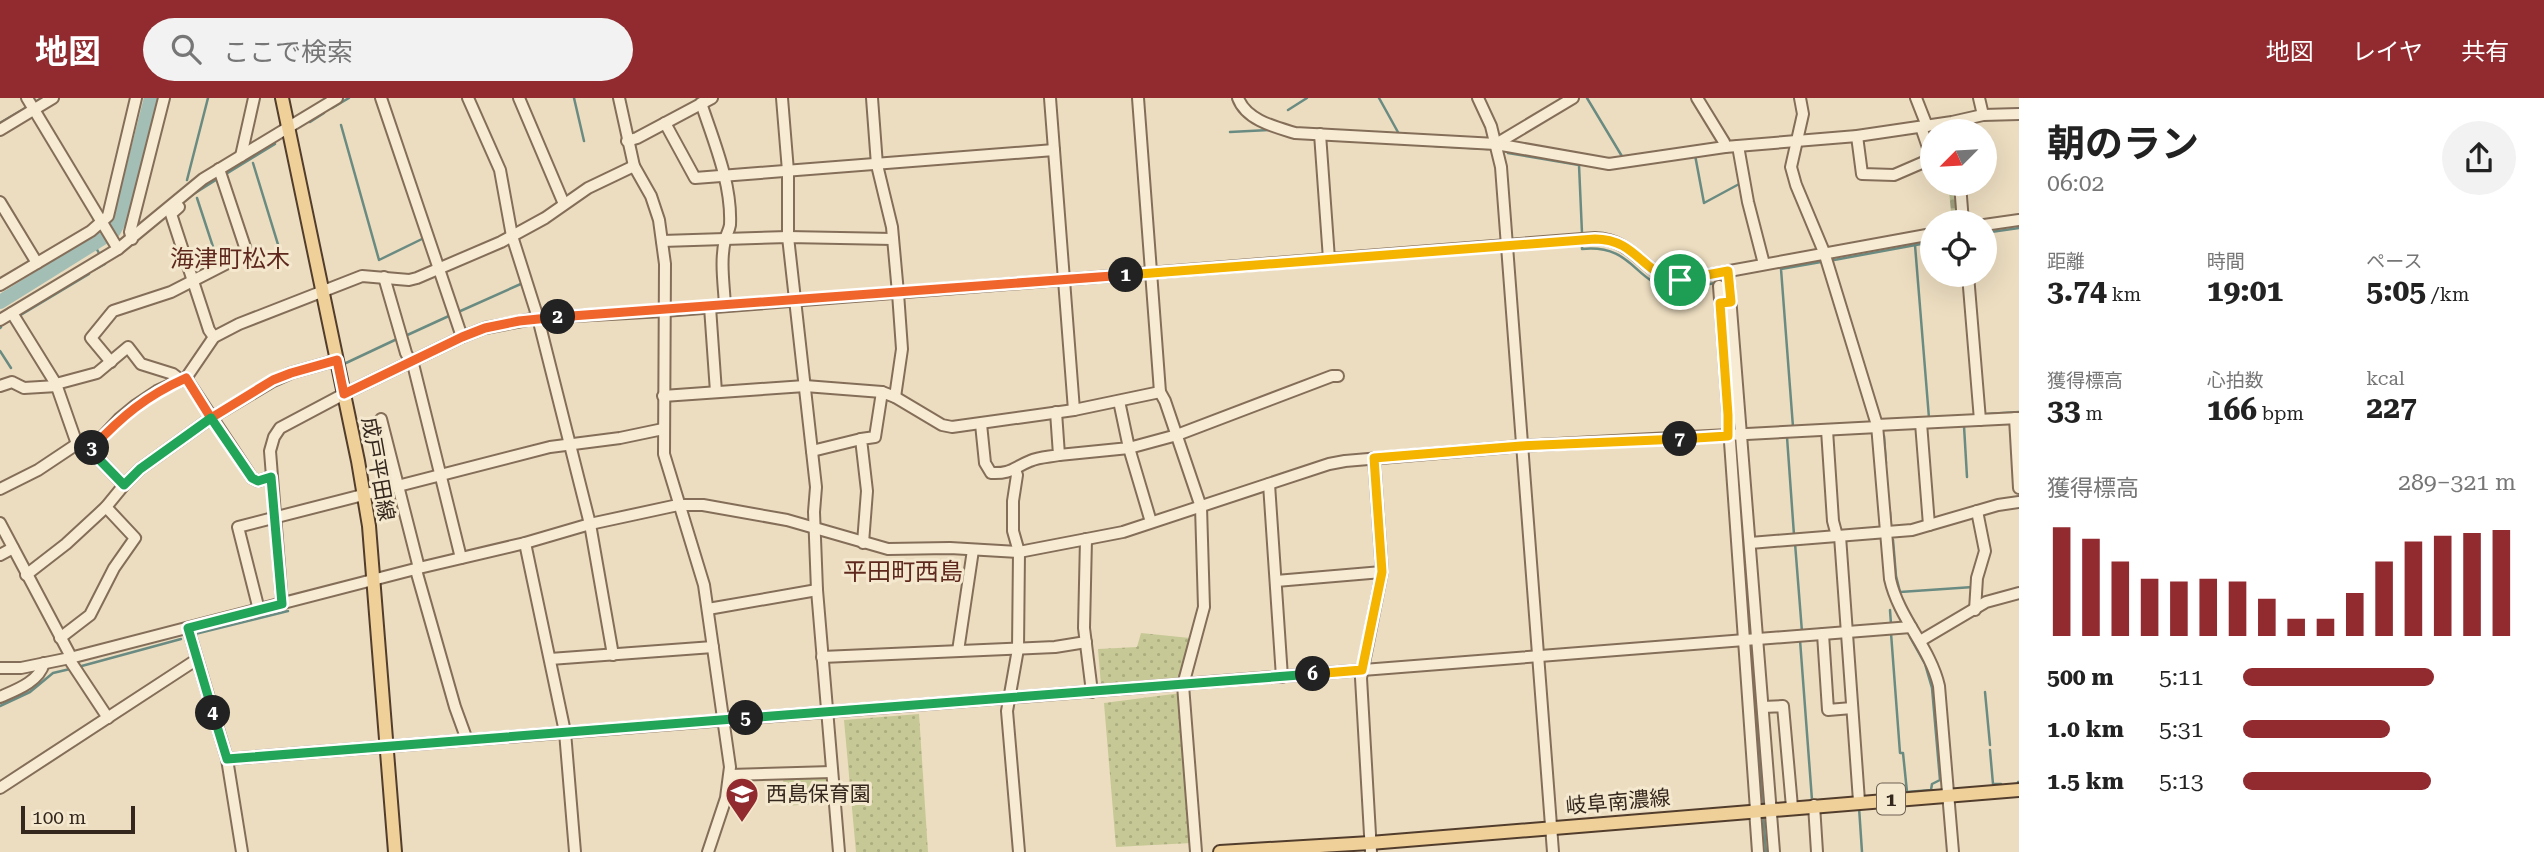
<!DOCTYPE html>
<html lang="ja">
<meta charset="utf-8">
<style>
:root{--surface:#fff;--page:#f2f2f2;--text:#222;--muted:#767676;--accent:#912b30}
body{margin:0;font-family:"Roboto Serif","Noto Sans JP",serif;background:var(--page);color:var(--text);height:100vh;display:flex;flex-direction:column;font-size:26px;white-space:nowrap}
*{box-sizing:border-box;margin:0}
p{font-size:23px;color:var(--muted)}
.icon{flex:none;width:38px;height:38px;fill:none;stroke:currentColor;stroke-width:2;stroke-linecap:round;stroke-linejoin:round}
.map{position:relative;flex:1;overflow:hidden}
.drawer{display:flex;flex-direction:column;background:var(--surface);width:525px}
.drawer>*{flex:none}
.needle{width:46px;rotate:246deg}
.buttons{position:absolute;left:1920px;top:21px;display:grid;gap:14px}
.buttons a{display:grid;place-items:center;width:77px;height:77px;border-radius:50%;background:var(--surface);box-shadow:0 7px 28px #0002;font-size:35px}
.scale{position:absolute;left:21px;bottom:18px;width:114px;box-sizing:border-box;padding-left:7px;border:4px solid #34271d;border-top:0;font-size:19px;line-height:24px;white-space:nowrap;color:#34271d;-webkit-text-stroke:5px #f4e8cf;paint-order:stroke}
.pin{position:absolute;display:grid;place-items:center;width:60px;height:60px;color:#fff;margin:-30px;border:4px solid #fff;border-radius:50%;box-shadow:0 2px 7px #0007}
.km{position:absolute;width:35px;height:35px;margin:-18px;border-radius:50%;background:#222;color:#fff;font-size:19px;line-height:35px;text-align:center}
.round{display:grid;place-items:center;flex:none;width:74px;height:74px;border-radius:37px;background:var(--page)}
.overview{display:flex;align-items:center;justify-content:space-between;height:119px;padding:0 28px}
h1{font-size:38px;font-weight:700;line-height:52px}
.metrics{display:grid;grid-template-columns:repeat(3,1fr);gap:10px;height:119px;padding:7px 28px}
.metrics div{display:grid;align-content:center}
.metrics b{font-size:30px;font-weight:700}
.metrics small{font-size:19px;font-weight:400}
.metrics p{font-size:19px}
.chart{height:196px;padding:14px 28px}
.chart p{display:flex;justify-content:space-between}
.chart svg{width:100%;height:126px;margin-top:7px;stroke:var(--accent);stroke-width:6}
ul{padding:0 28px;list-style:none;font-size:23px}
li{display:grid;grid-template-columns:112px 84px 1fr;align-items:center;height:52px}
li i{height:18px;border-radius:9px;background:var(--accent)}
header{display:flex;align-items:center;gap:42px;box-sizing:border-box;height:98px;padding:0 35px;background:var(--accent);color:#fff}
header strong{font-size:33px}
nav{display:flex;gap:38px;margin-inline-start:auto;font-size:24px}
.search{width:490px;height:63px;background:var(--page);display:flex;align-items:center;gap:18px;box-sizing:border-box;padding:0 24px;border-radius:38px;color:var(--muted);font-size:26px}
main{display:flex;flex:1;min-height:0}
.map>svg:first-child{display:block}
</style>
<header>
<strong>地図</strong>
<div class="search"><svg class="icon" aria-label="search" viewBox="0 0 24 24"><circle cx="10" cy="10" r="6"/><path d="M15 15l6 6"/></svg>ここで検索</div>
<nav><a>地図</a><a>レイヤ</a><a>共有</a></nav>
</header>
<main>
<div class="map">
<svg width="2019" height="754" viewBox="0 0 2019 754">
<defs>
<pattern id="grass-dots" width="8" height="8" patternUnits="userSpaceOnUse" patternTransform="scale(1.75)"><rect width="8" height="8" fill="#c6c995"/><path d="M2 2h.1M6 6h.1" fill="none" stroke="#abad80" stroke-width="1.8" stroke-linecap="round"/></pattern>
<pattern id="cemetery-stones" width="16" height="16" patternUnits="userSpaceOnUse" patternTransform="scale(1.75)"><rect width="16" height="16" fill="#bbbe94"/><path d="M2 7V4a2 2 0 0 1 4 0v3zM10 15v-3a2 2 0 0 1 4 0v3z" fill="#a1a37f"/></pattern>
</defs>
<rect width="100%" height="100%" fill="#ecddc0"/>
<g fill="url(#grass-dots)">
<polygon points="1141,535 1190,540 1183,583 1101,587 1098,551 1137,549"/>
<polygon points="1181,595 1191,745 1116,749 1104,605"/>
<polygon points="919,616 928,754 856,754 844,622"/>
</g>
<polygon fill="url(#cemetery-stones)" points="1958,92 1961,124 1952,124 1949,93"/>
<polygon fill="#c6c995" points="829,676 831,705 784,708 783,678"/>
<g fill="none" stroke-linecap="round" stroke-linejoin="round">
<g stroke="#6a8b82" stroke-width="2.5">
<polyline points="574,0 584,43"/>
<polyline points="1379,0 1399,36"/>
<polyline points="1587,0 1623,60"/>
<polyline points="35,4 42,0"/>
<polyline points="332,10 349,0"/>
<polyline points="1288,12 1307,0"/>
<polyline points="310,24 324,15"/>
<polyline points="0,25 27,9"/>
<polyline points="341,27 379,162 424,140"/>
<polyline points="1230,34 1269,32"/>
<polyline points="1435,48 1488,51"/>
<polyline points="1508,55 1579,67 1582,135"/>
<polyline points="1695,57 1704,105 1741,85"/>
<polyline points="253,65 284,166"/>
<polyline points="226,76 275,46"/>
<polyline points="187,82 208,0"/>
<polyline points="192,97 219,80"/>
<polyline points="197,100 218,164"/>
<polyline points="1984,135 2019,130"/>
<polyline points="94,146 100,157"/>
<polyline points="1915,147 1929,320"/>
<path d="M1582 148V151C1635 146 1633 186 1675 191 1690 192 1708 186 1724 183V185"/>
<polyline points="1834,162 1932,144"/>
<polyline points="94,172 105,166"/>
<polyline points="456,215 523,185"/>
<polyline points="19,218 89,176"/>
<polyline points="0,230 1,229"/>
<polyline points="403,239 451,217"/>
<polyline points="0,253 11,270"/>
<polyline points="346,265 397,241"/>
<polyline points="1730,276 1735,332"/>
<polyline points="1987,316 2019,314"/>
<polyline points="1964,328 1967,379"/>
<polyline points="1795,329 1793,329 1781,171 1821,164"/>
<polyline points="1884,338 1886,365"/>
<polyline points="1735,339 1750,538"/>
<polyline points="1787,339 1794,437"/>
<polyline points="1890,414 1891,428"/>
<polyline points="1893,442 1896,478 1900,494 1973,489"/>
<polyline points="1795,445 1802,534"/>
<polyline points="1890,512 1891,526"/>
<polyline points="1891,535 1900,655 1903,655 1907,694 1931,692 1932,686 1940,682 1932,590 1925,566 1910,539"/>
<polyline points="195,536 288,513"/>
<polyline points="1800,542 1812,702"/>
<polyline points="1751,544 1763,709"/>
<polyline points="78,569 181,541"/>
<polyline points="1985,594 1990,647"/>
<polyline points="0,608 30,594 53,575 70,571"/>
<polyline points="1990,652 1993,686 2001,686"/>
<polyline points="2018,684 2019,684"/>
<polyline points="1859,709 1862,754"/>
<polyline points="1763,715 1766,754"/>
</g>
<polyline stroke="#a3beb5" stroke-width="14" points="0,204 114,133 120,122 151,0"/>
<defs>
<g id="minor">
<polyline points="27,0 118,151"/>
<polyline points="381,0 462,239"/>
<path d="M468 0 500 72 512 138 538 220 664 213 1595 140C1638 142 1643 179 1680 182L1932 136"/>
<polyline points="519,0 564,106"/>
<polyline points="619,0 634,68 651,98 659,122 665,166 664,356 704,487 730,669 726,700 708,754"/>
<polyline points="782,0 788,73 788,139 816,389 814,414 817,492 839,754"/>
<polyline points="872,0 877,67 892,129 898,195 902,251 895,299"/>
<polyline points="1050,0 1074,312"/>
<polyline points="1138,0 1160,294 1165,303 1201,409 1204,509 1183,587 1196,754"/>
<path d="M1238 0C1246 22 1275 29 1295 35L1496 46 1609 66 1725 49 1857 38 1952 24 1983 17 2019 16"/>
<polyline points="1478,0 1491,28 1501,69 1553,754"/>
<polyline points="1697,0 1724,44 1725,49"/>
<path d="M1800 0 1803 16 1791 69 1796 87 1824 154 1877 327 1890 481C1899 521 1930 549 1939 588L1953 754"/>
<polyline points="1916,0 1927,28"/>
<polyline points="1979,0 1983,17"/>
<path d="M701 5C714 44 732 86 730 127 729 133 726 137 725 142 720 163 724 187 725 208"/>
<polyline points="665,25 695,80 1054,52"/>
<polyline points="1921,29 1932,61"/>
<polyline points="0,32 53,0"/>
<polyline points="1320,36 1329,161"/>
<polyline points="1857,38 1862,76 1894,77 1931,61"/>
<polyline points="627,43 637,40 712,0"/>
<polyline points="1496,46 1573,0"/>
<polyline points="1738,48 1748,104 1764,166"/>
<polyline points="241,58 254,0"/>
<polyline points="1960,86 1963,124"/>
<polyline points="0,104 37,165"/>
<polyline points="179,109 171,116 209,232 214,239"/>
<polyline points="1984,127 2019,122"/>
<polyline points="132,141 130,134 164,0"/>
<polyline points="662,143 788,139 893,141"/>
<polyline points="1728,173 1774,754"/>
<polyline points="1968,177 1980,322"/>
<polyline points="384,179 406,255 414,270 461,460"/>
<polyline points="0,187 91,133 108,118 136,0"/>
<polyline points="1719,188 1756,712"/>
<polyline points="710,209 716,294"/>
<polyline points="12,215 56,286 77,346 90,352 124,387"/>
<polyline points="0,222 118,151 203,81 337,0"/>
<polyline points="111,264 91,240 113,213 171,194 247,155 219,71"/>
<polyline points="186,280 252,380 258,383 271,379"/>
<polyline points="56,286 97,275 128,249 141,266 173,276 181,282"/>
<polyline points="0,288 12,284 24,290 57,288"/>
<polyline points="663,298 805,288 882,294 895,299 942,327 952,329 1074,312 1160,294"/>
<polyline points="2015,320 2019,390"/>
<polyline points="381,321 419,470"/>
<polyline points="1921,325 1929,427"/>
<path d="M981 326 985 365 991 375C1011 376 1013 370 1030 363 1039 359 1049 359 1059 357L1056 314"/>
<polyline points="1877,327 2019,320"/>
<polyline points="1827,332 1833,423 1837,438"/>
<polyline points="90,352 119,321 136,307 157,293 186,280 214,239 239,226 362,178 409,182 417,180 501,144 545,120 588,90 634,68"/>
<polyline points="812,353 861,341"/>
<polyline points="1059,357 1129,350 1119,303"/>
<polyline points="1015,372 1017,377 1013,403 1013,433 1019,454 1018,551 1007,613 1019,754"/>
<polyline points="1269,386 1282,579"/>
<polyline points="0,391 38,372 77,346"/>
<polyline points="1151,424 1129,350 1177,337 1332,278 1338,278"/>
<polyline points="0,425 69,555 71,564 108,620"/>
<polyline points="1840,438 1859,703"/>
<polyline points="1086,441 1084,530 1092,594"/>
<polyline points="525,445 565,634 575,754"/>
<polyline points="863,445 867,393 861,341 875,339 882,294"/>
<polyline points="1750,445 1912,432 1998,407 2019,404"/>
<polyline points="0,457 13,450"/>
<polyline points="416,472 455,609 467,642"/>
<polyline points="26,477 66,446 106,409 124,387 140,371 211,320 273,283 291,275 337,262"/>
<polyline points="1276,483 1382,474"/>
<polyline points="282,506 270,353 274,339 280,330 344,296 462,239 485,230 538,220 590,426 613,557"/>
<polyline points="708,511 817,492"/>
<polyline points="259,512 238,429 550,349 620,340 663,331"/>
<polyline points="1975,512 1977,480 1985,453 1977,413"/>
<polyline points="188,530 227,661 242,754"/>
<polyline points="1823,536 1828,612 1852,610"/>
<polyline points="60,540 90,517 114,470 135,440 106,409"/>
<polyline points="1920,543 1986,504 2019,495"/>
<polyline points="958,553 973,452"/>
<polyline points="822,559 1055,549 1086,544"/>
<polyline points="550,561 713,549"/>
<polyline points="0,570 21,570 70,560 419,470 525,445 590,426 678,407 703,407 787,422 888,451 950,450 1019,454 1123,434 1329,366 1345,363 1521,348 1878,329"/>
<path d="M0 599C16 592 39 584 44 565"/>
<polyline points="1763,609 1783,608 1792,709"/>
<polyline points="227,661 1911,529"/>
<polyline points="730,677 832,674"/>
<polyline points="0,690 196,562"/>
<polyline points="1814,707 1817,754"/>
<polyline points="1755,712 1758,754"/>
<polyline points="1371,754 1361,580 1382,474 1374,360"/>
</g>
<g id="major">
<polyline points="282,0 358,363 369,428 395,754"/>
<polyline points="1220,754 1370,745 2019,692"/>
</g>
</defs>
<use href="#minor" stroke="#846e59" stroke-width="14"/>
<use href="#major" stroke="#523d2d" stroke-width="16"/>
<use href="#minor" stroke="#f7ebd3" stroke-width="10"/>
<use href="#major" stroke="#efd098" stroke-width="12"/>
</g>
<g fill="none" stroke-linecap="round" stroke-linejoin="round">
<defs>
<path id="split-1" d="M1126 177 1595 141C1638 141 1643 179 1680 182"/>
<polyline id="split-2" points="558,219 1126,177"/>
<path id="split-3" d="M92 350C122 318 146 298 186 280L211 320 273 282 291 275 337 262 344 296 462 239 485 230 519 223 558 219"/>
<polyline id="split-4" points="92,350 90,352 124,387 140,371 211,320 252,380 258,383 271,379 282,506 188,530 213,615"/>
<polyline id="split-5" points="213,615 227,661 746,620"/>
<polyline id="split-6" points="746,620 1313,576"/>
<polyline id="split-7" points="1313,576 1362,572 1382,474 1374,360 1521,348 1680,341"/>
<polyline id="split-8" points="1680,182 1728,173 1731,204 1720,205 1728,317 1728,338 1680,341"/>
</defs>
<use href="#split-1" stroke="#fff" stroke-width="14"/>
<use href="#split-2" stroke="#fff" stroke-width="14"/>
<use href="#split-3" stroke="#fff" stroke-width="14"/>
<use href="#split-4" stroke="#fff" stroke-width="14"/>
<use href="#split-5" stroke="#fff" stroke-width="14"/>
<use href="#split-6" stroke="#fff" stroke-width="14"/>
<use href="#split-7" stroke="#fff" stroke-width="14"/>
<use href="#split-8" stroke="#fff" stroke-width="14"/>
<use href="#split-1" stroke="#f5b400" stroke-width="9"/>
<use href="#split-2" stroke="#f0652b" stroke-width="9"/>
<use href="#split-3" stroke="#f0652b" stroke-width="9"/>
<use href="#split-4" stroke="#22a559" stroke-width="9"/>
<use href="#split-5" stroke="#22a559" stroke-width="9"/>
<use href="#split-6" stroke="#22a559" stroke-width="9"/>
<use href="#split-7" stroke="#f5b400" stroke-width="9"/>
<use href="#split-8" stroke="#f5b400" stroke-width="9"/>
</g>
<defs>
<symbol id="school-pin" viewBox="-11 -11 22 30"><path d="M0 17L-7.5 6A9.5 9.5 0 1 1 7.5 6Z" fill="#912b30" stroke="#f4e8cf"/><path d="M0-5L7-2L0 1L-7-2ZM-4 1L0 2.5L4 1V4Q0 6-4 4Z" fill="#fff"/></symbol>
</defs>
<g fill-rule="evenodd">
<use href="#school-pin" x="723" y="677" width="38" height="52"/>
</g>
<g text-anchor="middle" stroke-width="6" stroke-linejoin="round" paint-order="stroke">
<rect fill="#f4e8cf" stroke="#6e6152" stroke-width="2" x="1877" y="685.5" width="28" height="31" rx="5"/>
<g font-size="19" font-weight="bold" fill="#34271d">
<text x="1891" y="708">1</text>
</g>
<g font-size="21" fill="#34271d" stroke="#f4e8cf">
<text transform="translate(378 371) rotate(80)" y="7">成戸平田線</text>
<text transform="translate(1618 704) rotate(-5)" y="7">岐阜南濃線</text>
</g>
<g font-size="21" fill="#34271d" stroke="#f4e8cf" text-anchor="start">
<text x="766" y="703">西島保育園</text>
</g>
<g font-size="24" fill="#5f281e" stroke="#f4e8cf">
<text x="230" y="169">海津町松木</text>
<text x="903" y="482">平田町西島</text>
</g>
</g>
</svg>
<div class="buttons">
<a><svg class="needle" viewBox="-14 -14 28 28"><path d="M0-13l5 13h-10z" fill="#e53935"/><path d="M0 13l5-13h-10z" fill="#767676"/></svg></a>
<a><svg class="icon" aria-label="locate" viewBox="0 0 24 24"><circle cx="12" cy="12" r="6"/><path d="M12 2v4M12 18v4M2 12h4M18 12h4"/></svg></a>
</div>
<div class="scale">100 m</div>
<div class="pin" style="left:1680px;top:182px;background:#1e9e55"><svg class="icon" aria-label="arrive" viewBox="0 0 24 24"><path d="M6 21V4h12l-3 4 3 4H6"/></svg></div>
<b class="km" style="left:1126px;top:177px">1</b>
<b class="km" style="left:558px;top:219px">2</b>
<b class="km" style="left:92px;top:350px">3</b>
<b class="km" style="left:213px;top:615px">4</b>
<b class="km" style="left:746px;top:620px">5</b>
<b class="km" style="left:1313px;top:576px">6</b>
<b class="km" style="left:1680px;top:341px">7</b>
</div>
<section class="drawer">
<div class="overview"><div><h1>朝のラン</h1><p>06:02</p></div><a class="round"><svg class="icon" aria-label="share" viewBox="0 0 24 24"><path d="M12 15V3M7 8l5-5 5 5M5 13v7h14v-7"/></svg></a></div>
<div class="metrics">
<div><p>距離</p><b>3.74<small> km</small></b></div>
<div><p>時間</p><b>19:01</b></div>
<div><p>ペース</p><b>5:05<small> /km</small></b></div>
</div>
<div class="metrics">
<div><p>獲得標高</p><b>33<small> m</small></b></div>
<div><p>心拍数</p><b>166<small> bpm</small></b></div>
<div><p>kcal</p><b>227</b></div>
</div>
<div class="chart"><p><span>獲得標高</span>289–321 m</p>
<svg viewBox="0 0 160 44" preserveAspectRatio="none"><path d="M5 44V6M15 44V10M25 44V18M35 44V24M45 44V25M55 44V24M65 44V25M75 44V31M85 44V38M95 44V38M105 44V29M115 44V18M125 44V11M135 44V9M145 44V8M155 44V7"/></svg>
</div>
<ul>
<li><b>500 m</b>5:11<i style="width:70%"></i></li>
<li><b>1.0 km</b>5:31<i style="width:54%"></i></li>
<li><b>1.5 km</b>5:13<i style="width:69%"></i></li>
</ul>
</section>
</main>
